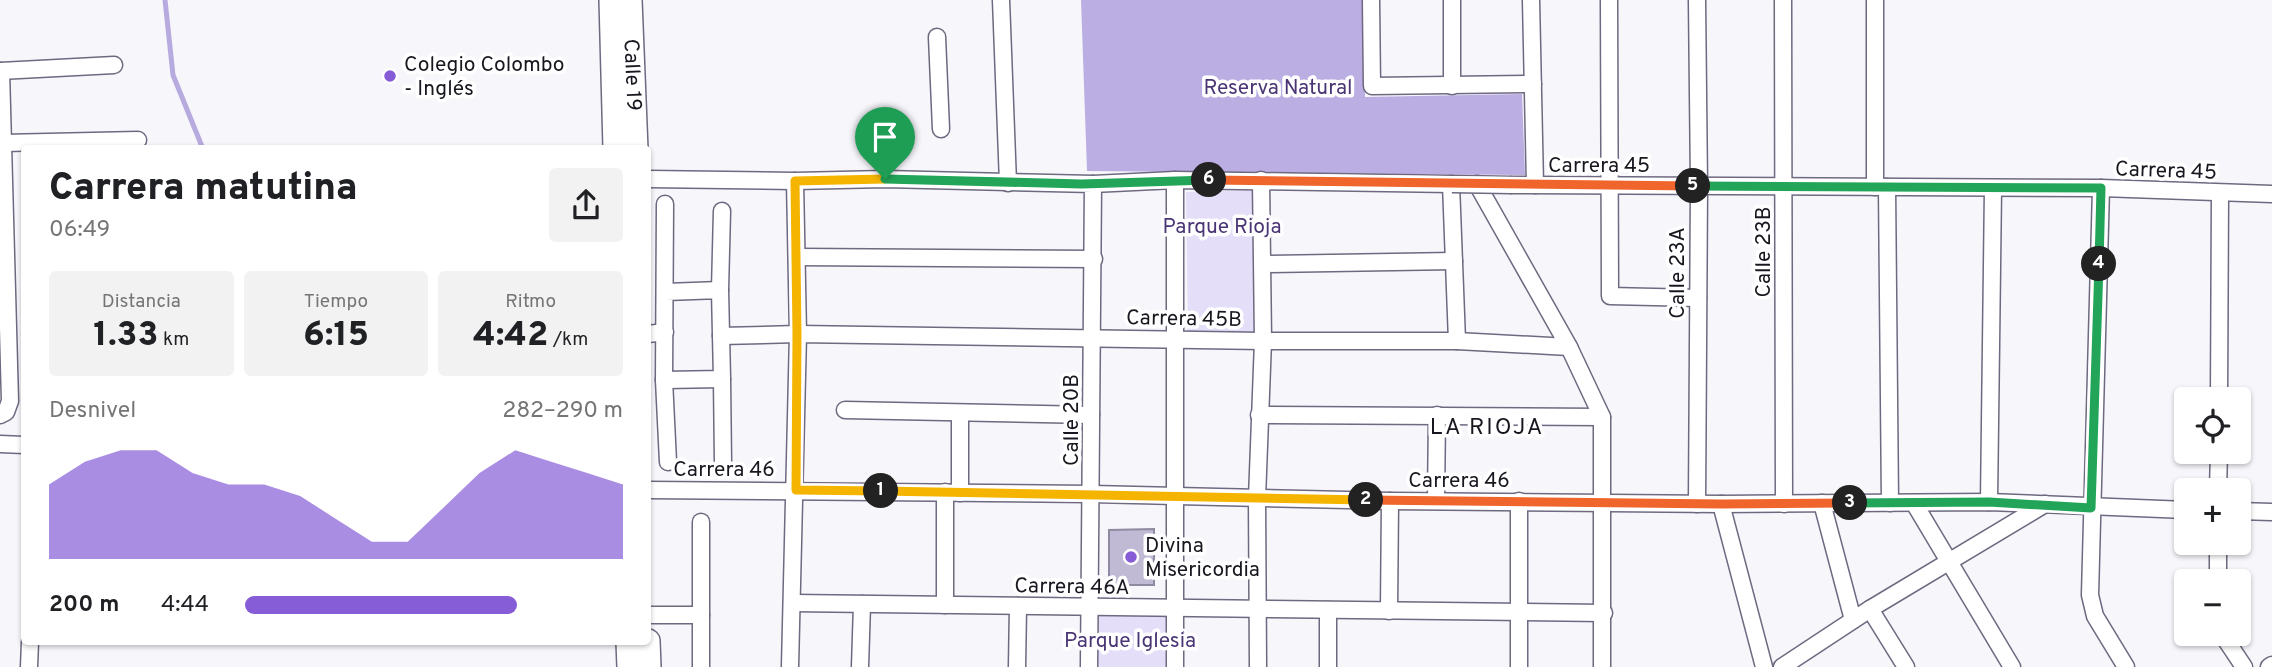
<!DOCTYPE html>
<html lang="es">
<meta charset="utf-8">
<style>
:root{--surface:#fff;--page:#f2f2f2;--text:#202124;--muted:#757577;--accent:#865dd7}
body{margin:0;font-family:Overpass,sans-serif;background:var(--page);color:var(--text);height:100vh;display:flex;flex-direction:column;font-size:26px;white-space:nowrap}
*{box-sizing:border-box;margin:0}
p{font-size:23px;color:var(--muted)}
.icon{flex:none;width:38px;height:38px;fill:none;stroke:currentColor;stroke-width:2;stroke-linecap:round;stroke-linejoin:round}
.map{position:relative;flex:1;overflow:hidden}
.panel{position:absolute;left:21px;top:145px;width:630px;height:500px;display:flex;flex-direction:column;background:var(--surface);border-radius:7px;box-shadow:0 2px 5px #0004}
.panel>*{flex:none}
.buttons{position:absolute;left:2174px;top:387px;display:grid;gap:14px}
.buttons a{display:grid;place-items:center;width:77px;height:77px;border-radius:7px;background:var(--surface);box-shadow:0 2px 5px #0004;font-size:35px}
.pin{position:absolute;display:grid;place-items:center;width:60px;height:60px;color:#fff;margin:-72px -30px;border-radius:50% 50% 50% 0;rotate:-45deg;box-shadow:0 0 7px #0007}
.pin .icon{rotate:45deg}
.km{position:absolute;width:35px;height:35px;margin:-18px;border-radius:50%;background:#222;color:#fff;font-size:19px;line-height:35px;text-align:center}
.round{display:grid;place-items:center;flex:none;width:74px;height:74px;border-radius:7px;background:var(--page)}
.overview{display:flex;align-items:center;justify-content:space-between;height:119px;padding:0 28px}
h1{font-size:38px;font-weight:800;line-height:52px}
.figures{display:grid;grid-template-columns:repeat(3,1fr);gap:10px;height:119px;padding:7px 28px}
.figures div{display:grid;align-content:center;border-radius:7px;background:var(--page);text-align:center}
.figures b{font-size:35px;font-weight:800}
.figures small{font-size:19px;font-weight:400}
.figures p{font-size:19px}
.chart{height:196px;padding:14px 28px}
.chart p{display:flex;justify-content:space-between}
.chart svg{width:100%;height:126px;margin-top:7px;fill:var(--accent);opacity:.7}
ul{padding:0 28px;list-style:none;font-size:23px}
li{display:grid;grid-template-columns:112px 84px 1fr;align-items:center;height:52px}
li i{height:18px;border-radius:9px;background:var(--accent)}
.map>svg:first-child{display:block}
</style>
<div class="map">
<svg width="2272" height="667" viewBox="0 0 2272 667">
<rect width="100%" height="100%" fill="#f7f6fb"/>
<g fill="#e4def9">
<polygon points="1256,190 1260,334 1188,334 1186,192"/>
<polygon points="1166,613 1169,667 1092,667 1091,614"/>
</g>
<polygon fill="#bbaee3" points="1081,0 1366,0 1365,97 1522,94 1525,175 1087,171"/>
<g fill="none" stroke-linecap="round" stroke-linejoin="round">
<polyline stroke="#b7aadf" stroke-width="5" points="165,0 173,75 203,149"/>
</g>
<polygon fill="#c0bad4" stroke="#8f8aa2" stroke-width="2" points="1154,529 1154,585 1109,585 1109,530"/>
<g fill="none" stroke-linecap="round" stroke-linejoin="round">
<defs>
<g id="street">
<polyline points="1001,0 1008,183"/>
<polyline points="1371,0 1372,86 1533,84"/>
<polyline points="1452,0 1452,86"/>
<polyline points="1531,0 1535,185"/>
<polyline points="1609,0 1610,296 1698,298"/>
<polyline points="1783,0 1784,504"/>
<polyline points="1875,0 1875,187"/>
<polyline points="937,37 941,129"/>
<polyline points="0,71 114,65"/>
<polyline points="3,143 138,140"/>
<polyline points="648,179 795,181 885,179 1093,184 1089,667"/>
<polyline points="1175,180 1175,667"/>
<polyline points="1093,184 1175,180 1452,184"/>
<polyline points="1451,184 1457,341"/>
<polyline points="1477,184 1569,347 1602,417 1602,667"/>
<polyline points="1512,185 2101,188 2272,194"/>
<polyline points="1887,187 1890,503"/>
<polyline points="2101,188 2090,595 2095,616 2126,667"/>
<polyline points="665,204 664,380 722,379 720,290 666,292"/>
<polyline points="797,257 1094,259"/>
<polyline points="1263,264 1454,261"/>
<polyline points="720,290 722,211"/>
<polyline points="648,334 665,332"/>
<polyline points="721,336 798,334 1263,341 1457,341 1569,347"/>
<polyline points="722,379 723,464"/>
<polyline points="664,380 668,462"/>
<polyline points="2219,399 2220,193"/>
<polyline points="845,410 1091,415"/>
<polyline points="0,415 6,412 10,401 1,71"/>
<polyline points="1259,415 1602,417"/>
<polyline points="0,444 24,445"/>
<polyline points="648,490 1092,494 1390,501 1721,504 1989,502 2186,510"/>
<polyline points="2218,490 2219,452"/>
<polyline points="960,493 960,413"/>
<polyline points="1436,500 1437,415"/>
<polyline points="1519,501 1519,667"/>
<polyline points="1989,502 1993,188"/>
<polyline points="1822,503 1853,620"/>
<polyline points="1914,503 2012,667"/>
<polyline points="1697,504 1699,186 1697,0"/>
<polyline points="1721,504 1764,667"/>
<polyline points="2238,511 2272,512"/>
<polyline points="701,522 701,667"/>
<polyline points="2218,581 2218,542"/>
<polyline points="792,603 1604,613"/>
<polyline points="945,605 945,492"/>
<polyline points="1870,609 1906,667"/>
<polyline points="1389,611 1390,501"/>
<polyline points="648,615 701,615"/>
<polyline points="2222,634 2244,667"/>
<polyline points="29,667 30,642"/>
<polyline points="790,667 798,334 795,181"/>
<polyline points="860,667 862,604"/>
<polyline points="1017,667 1018,606"/>
<polyline points="1258,667 1257,498 1263,341 1261,180"/>
<polyline points="1328,667 1328,610"/>
<polyline points="1782,667 1870,609 2045,504"/>
<polyline points="2269,667 2272,665"/>
</g>
<g id="secondary">
<polyline points="611,0 615,149"/>
<path id="s1" d="M630 0 636 149"/>
<polyline points="648,641 649,667"/>
<polyline points="628,642 629,667"/>
</g>
</defs>
<use href="#street" stroke="#6e6980" stroke-width="19"/>
<use href="#secondary" stroke="#6e6980" stroke-width="26"/>
<use href="#street" stroke="#fff" stroke-width="16"/>
<use href="#secondary" stroke="#fff" stroke-width="23"/>
<defs>
<polyline id="street-bridge" points="1452,184 1512,185"/>
</defs>
<use href="#street-bridge" stroke="#6e6980" stroke-width="19" stroke-linecap="butt"/>
<use href="#street-bridge" stroke="#fff" stroke-width="16"/>
</g>
<g fill="none" stroke-linecap="round" stroke-linejoin="round">
<defs>
<polyline id="split-1" points="881,491 796,490 797,334 795,181 885,179"/>
<polyline id="split-2" points="881,491 1366,500"/>
<polyline id="split-3" points="1366,500 1721,504 1850,503"/>
<polyline id="split-4" points="1850,503 1989,502 2091,508 2099,264"/>
<polyline id="split-5" points="1693,186 2101,188 2099,264"/>
<polyline id="split-6" points="1209,180 1693,186"/>
<polyline id="split-7" points="885,179 1082,184 1209,180"/>
</defs>
<use href="#split-1" stroke="#fff" stroke-width="14"/>
<use href="#split-2" stroke="#fff" stroke-width="14"/>
<use href="#split-3" stroke="#fff" stroke-width="14"/>
<use href="#split-4" stroke="#fff" stroke-width="14"/>
<use href="#split-5" stroke="#fff" stroke-width="14"/>
<use href="#split-6" stroke="#fff" stroke-width="14"/>
<use href="#split-7" stroke="#fff" stroke-width="14"/>
<use href="#split-1" stroke="#f5b400" stroke-width="9"/>
<use href="#split-2" stroke="#f5b400" stroke-width="9"/>
<use href="#split-3" stroke="#f0652b" stroke-width="9"/>
<use href="#split-4" stroke="#22a559" stroke-width="9"/>
<use href="#split-5" stroke="#22a559" stroke-width="9"/>
<use href="#split-6" stroke="#f0652b" stroke-width="9"/>
<use href="#split-7" stroke="#22a559" stroke-width="9"/>
</g>
<g fill="#865dd7" stroke="#fff" stroke-width="2.5">
<circle cx="390" cy="76" r="7"/>
<circle cx="1131" cy="557" r="7"/>
</g>
<g text-anchor="middle" stroke-width="7" stroke-linejoin="round" paint-order="stroke">
<g font-size="21" fill="#18161f" stroke="#fff" text-anchor="start">
<text x="404" y="71">Colegio Colombo<tspan x="404" dy="24">- Inglés</tspan></text>
<text x="1145" y="552">Divina<tspan x="1145" dy="24">Misericordia</tspan></text>
</g>
<g font-size="21" fill="#18161f" stroke="#fff">
<text dy="7" stroke="none"><textPath href="#s1" startOffset="75">Calle 19</textPath></text>
<text x="1599" y="172">Carrera 45</text>
<text transform="translate(2166 170) rotate(2)" y="7">Carrera 45</text>
<text transform="translate(1763 252) rotate(-90)" y="7">Calle 23B</text>
<text transform="translate(1677 273) rotate(-90)" y="7">Calle 23A</text>
<text transform="translate(1184 318) rotate(1)" y="7">Carrera 45B</text>
<text transform="translate(1071 420) rotate(-90)" y="7">Calle 20B</text>
<text x="724" y="476">Carrera 46</text>
<text x="1459" y="487">Carrera 46</text>
<text transform="translate(1072 586) rotate(1)" y="7">Carrera 46A</text>
</g>
<g font-size="21" fill="#4a3575" stroke="#fff">
<text x="1278" y="94">Reserva Natural</text>
<text x="1222" y="233">Parque Rioja</text>
<text x="1130" y="647">Parque Iglesia</text>
</g>
<g font-size="23" letter-spacing="2" fill="#18161f" stroke="#fff">
<text x="1487" y="434">LA RIOJA</text>
</g>
</g>
</svg>
<div class="buttons">
<a><svg class="icon" aria-label="locate" viewBox="0 0 24 24"><circle cx="12" cy="12" r="6"/><path d="M12 2v4M12 18v4M2 12h4M18 12h4"/></svg></a>
<a>+</a>
<a>−</a>
</div>
<div class="pin" style="left:885px;top:179px;background:#1e9e55"><svg class="icon" aria-label="arrive" viewBox="0 0 24 24"><path d="M6 21V4h12l-3 4 3 4H6"/></svg></div>
<b class="km" style="left:881px;top:491px">1</b>
<b class="km" style="left:1366px;top:500px">2</b>
<b class="km" style="left:1850px;top:503px">3</b>
<b class="km" style="left:2099px;top:264px">4</b>
<b class="km" style="left:1693px;top:186px">5</b>
<b class="km" style="left:1209px;top:180px">6</b>
<section class="panel">
<div class="overview"><div><h1>Carrera matutina</h1><p>06:49</p></div><a class="round"><svg class="icon" aria-label="share" viewBox="0 0 24 24"><path d="M12 15V3M7 8l5-5 5 5M5 13v7h14v-7"/></svg></a></div>
<div class="figures">
<div><p>Distancia</p><b>1.33<small> km</small></b></div>
<div><p>Tiempo</p><b>6:15</b></div>
<div><p>Ritmo</p><b>4:42<small> /km</small></b></div>
</div>
<div class="chart"><p><span>Desnivel</span>282–290 m</p>
<svg viewBox="0 0 160 44" preserveAspectRatio="none"><path d="M0 44V18L10 10L20 6L30 6L40 14L50 18L60 18L70 22L80 30L90 38L100 38L110 26L120 14L130 6L140 10L150 14L160 18V44z"/></svg>
</div>
<ul>
<li><b>200 m</b>4:44<i style="width:72%"></i></li>
</ul>
</section>
</div>
